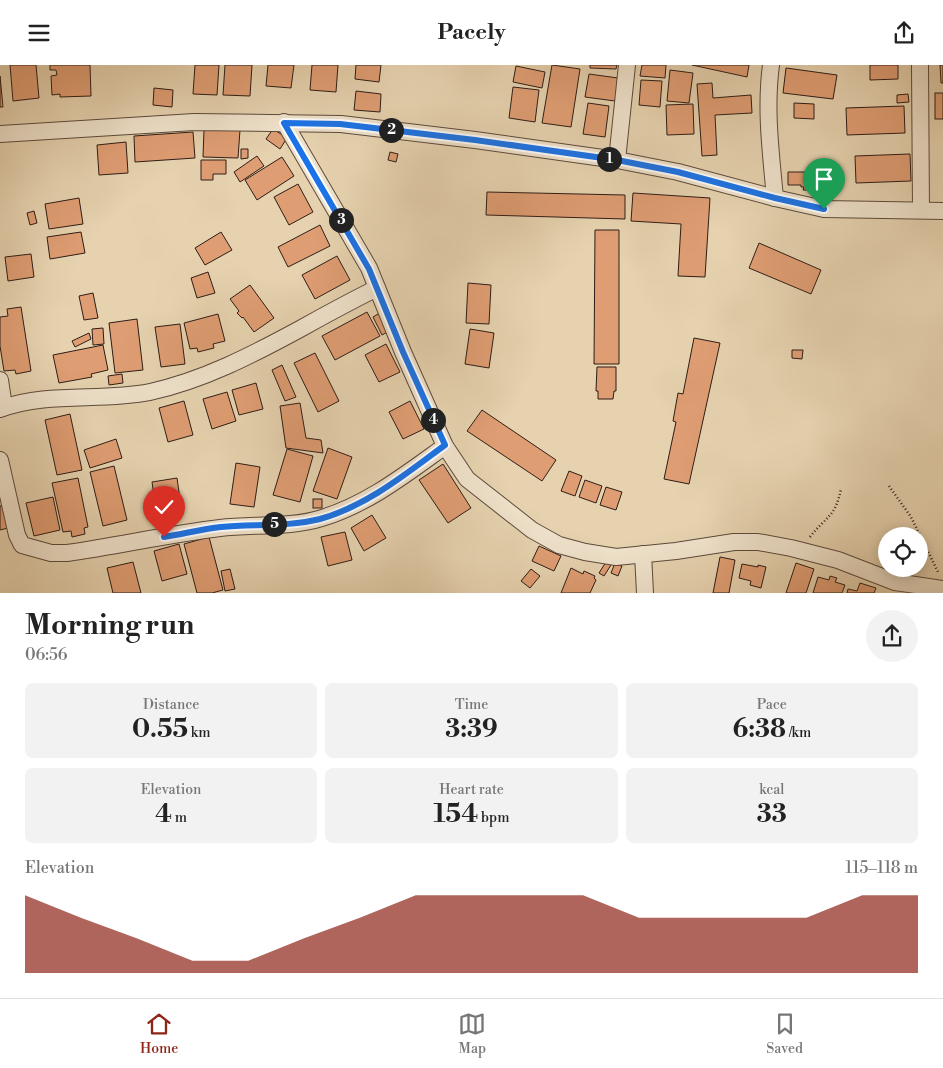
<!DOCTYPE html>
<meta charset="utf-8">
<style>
:root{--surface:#fff;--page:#f2f2f2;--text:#222;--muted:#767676;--line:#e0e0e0;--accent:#8f2418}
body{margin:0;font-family:"Libre Bodoni",serif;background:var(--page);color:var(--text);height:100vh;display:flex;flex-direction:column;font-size:19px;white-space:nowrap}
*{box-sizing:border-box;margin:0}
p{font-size:16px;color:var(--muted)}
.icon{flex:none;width:28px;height:28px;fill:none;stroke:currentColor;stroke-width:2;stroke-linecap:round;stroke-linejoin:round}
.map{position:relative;height:528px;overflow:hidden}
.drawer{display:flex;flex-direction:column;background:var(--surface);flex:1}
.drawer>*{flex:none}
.controls{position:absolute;left:878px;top:462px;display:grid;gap:10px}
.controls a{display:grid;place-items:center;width:50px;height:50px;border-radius:50%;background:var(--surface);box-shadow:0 2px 12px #0003;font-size:25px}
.pin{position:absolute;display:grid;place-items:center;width:42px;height:42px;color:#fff;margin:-51px -21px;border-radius:50% 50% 50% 0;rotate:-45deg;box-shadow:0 0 5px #0007}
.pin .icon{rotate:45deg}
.km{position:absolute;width:25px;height:25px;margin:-12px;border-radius:50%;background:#222;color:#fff;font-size:14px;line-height:25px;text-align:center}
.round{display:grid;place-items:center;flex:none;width:52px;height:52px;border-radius:26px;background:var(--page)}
.summary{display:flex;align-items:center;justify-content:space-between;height:85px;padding:0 25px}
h1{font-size:28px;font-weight:700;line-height:38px}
.figures{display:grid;grid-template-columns:repeat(3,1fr);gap:8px;height:85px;padding:5px 25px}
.figures div{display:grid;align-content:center;border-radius:8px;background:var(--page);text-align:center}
.figures b{font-size:25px;font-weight:700}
.figures small{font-size:14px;font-weight:400}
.figures p{font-size:14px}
.chart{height:140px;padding:10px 25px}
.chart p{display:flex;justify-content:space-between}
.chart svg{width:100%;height:90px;margin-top:5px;fill:var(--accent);opacity:.7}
header{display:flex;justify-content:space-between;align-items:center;height:65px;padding:0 25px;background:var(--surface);font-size:22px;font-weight:700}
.tab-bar{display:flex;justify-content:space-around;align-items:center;height:70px;border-top:1px solid var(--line);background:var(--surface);font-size:14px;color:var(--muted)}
.tab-bar a{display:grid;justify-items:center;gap:2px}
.tab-bar .on{color:var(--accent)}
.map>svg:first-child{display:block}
</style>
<header><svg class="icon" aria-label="menu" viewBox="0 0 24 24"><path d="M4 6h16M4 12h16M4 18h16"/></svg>Pacely<svg class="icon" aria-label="share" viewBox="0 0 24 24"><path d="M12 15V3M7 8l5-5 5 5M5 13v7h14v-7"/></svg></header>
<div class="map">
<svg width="943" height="528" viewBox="0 0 943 528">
<rect width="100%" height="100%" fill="#e6d2af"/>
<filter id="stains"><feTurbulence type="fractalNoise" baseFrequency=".004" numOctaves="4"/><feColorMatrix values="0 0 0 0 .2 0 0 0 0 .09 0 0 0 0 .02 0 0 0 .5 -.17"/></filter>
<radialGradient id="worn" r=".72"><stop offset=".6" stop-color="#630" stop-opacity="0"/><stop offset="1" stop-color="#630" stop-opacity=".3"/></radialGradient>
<g fill="#df9d73" stroke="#2e1d16">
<polygon points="10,0 36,0 39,33 13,36"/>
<polygon points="50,0 90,0 91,31 60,32 60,29 52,30 51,11 57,10 56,5 50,5"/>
<polygon points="195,0 219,0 217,30 193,29"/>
<polygon points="225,0 252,0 250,31 223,30"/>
<polygon points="268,0 294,0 291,23 266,21"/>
<polygon points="312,0 338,0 336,27 310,25"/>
<polygon points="356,0 381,0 379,17 355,14"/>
<polygon points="552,0 580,4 571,62 542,58"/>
<polygon points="590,0 617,0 616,4 590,3"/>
<polygon points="642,0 666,0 665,13 640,11"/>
<polygon points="692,0 749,0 747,12"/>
<polygon points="870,0 898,0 898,14 870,15"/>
<polygon points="940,0 943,0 943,18 941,18"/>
<polygon points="516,1 545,7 542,23 513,17"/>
<polygon points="786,3 837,10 833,34 783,28"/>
<polygon points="670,5 693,8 689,38 667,36"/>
<polygon points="589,9 618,13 615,36 585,32"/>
<polygon points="0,11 3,42 0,42"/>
<polygon points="641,15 662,16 660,42 639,40"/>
<polygon points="712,18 713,33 751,30 752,48 715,50 717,90 702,91 697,19"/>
<polygon points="513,22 539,25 535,57 509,53"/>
<polygon points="154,23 173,25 172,42 153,40"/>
<polygon points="356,26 381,29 380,47 354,45"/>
<rect x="935" y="28" width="8" height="26"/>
<polygon points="908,29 909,37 897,38 897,30"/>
<polygon points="588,38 609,41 605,72 583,69"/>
<polygon points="794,38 814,39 814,54 794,53"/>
<polygon points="693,39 694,69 667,70 666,40"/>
<polygon points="904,41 905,68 847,70 846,43"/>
<polygon points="204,64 240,65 238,93 203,92"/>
<polygon points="273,64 287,73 280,84 266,74"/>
<polygon points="193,67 195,93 135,97 134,71"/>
<polygon points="126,77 128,108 99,110 97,80"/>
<polygon points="241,84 248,84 248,93 241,94"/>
<polygon points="390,87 398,89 396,97 388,95"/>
<polygon points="910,89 911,116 856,118 855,91"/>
<polygon points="257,91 264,101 240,117 234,107"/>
<polygon points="282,92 294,111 257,135 245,115"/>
<polygon points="201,95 226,95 226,109 213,109 213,115 201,115"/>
<polygon points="788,107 819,107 819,125 803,125 804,122 801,122 801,120 788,120"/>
<polygon points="830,115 836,116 835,129 829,128"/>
<polygon points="821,117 826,117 826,128 820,128"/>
<polygon points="298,119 313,147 289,160 274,132"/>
<polygon points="487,127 625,130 625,154 486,150"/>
<polygon points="633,128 710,133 705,212 678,211 681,159 631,156"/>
<polygon points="79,133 83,159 49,164 45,139"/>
<polygon points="34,146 37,158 30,160 27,148"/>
<polygon points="320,160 330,181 288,202 278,182"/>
<polygon points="595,165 619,165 619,299 594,299"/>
<polygon points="81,167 85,188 50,194 47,172"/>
<polygon points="221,167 232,185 205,200 195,183"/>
<polygon points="759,178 821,205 811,229 749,203"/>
<polygon points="31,189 34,212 8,216 5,192"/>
<polygon points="337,191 350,215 315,234 302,210"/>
<polygon points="208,207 215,228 197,233 191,213"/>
<polygon points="468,218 491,220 489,259 466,258"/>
<polygon points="250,220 274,253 254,267 243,252 242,253 237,248 239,246 230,234"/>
<polygon points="93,228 98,253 84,255 79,231"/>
<polygon points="21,242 31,306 16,309 15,305 4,306 0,281 0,252 8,251 7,244"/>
<polygon points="367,247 380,271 335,295 322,271"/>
<polygon points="380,248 389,266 382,270 373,252"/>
<polygon points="218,249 225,276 213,279 214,283 198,287 197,283 190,284 184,258"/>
<polygon points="137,254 143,305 115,308 109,258"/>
<polygon points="180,259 185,299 161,302 155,262"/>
<polygon points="103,263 104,279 93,280 92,264"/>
<polygon points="470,264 494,268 489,303 465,299"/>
<polygon points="89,268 91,274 75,282 72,276"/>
<polygon points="694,273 720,278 689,419 664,414 676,357 673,356 678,328 683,329"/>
<polygon points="386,279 400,307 379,317 365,290"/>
<polygon points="103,280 108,305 91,309 92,312 59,318 53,290"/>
<polygon points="792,285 803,285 802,294 792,293"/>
<polygon points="315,288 339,336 318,347 294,298"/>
<polygon points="282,300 296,332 285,336 272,305"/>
<polygon points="597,302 616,302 616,326 614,326 613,334 598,334 598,326 596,326"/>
<polygon points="122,309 123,318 109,320 108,311"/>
<polygon points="256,318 263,344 239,350 232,325"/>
<polygon points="227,327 236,356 212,364 203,334"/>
<polygon points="184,336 193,370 168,377 159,343"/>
<polygon points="410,336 424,364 403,374 389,347"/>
<polygon points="300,338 306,373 321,375 323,388 286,383 280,341"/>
<polygon points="482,345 556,395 542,416 467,366"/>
<polygon points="70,349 82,405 57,410 45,355"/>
<polygon points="116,374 122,393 90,403 84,385"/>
<polygon points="328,383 352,392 337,434 313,426"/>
<polygon points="287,384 313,391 300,437 273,430"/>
<polygon points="236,398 260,402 254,442 230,439"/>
<polygon points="443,399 471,443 448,458 419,415"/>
<polygon points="114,401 127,455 103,461 90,407"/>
<polygon points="569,406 582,411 575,431 561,426"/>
<polygon points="78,413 88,462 84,463 85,469 72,472 71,466 63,467 52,418"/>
<polygon points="177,413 181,442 156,445 152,417"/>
<polygon points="585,415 602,421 596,438 579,432"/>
<polygon points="606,422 622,427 616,445 600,440"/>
<polygon points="53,432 60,465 34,471 26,438"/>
<rect x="313" y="434" width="9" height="9"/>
<polygon points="5,440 12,462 0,465 0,441"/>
<polygon points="372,450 386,473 364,486 351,463"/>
<polygon points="345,467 352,495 328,501 321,472"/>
<polygon points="209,472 223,525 212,528 197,528 184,479"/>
<polygon points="179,479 187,509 162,516 154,486"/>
<polygon points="539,481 561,491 554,506 532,496"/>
<polygon points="720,492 735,495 729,528 713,528"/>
<polygon points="133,497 141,528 113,528 107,503"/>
<polygon points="606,497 611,500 604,511 599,508"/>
<polygon points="615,498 622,501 618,511 611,508"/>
<polygon points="796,498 814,504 806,528 786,528"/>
<polygon points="742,499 758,502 758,500 766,502 761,523 750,520 751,516 739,513"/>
<polygon points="571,503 583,509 584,506 595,511 594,513 596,515 590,528 561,528"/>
<polygon points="230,504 235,524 225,526 221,506"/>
<polygon points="531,504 540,511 530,523 521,516"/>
<polygon points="830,511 837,513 835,517 845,520 842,528 813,528 818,512 829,515"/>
<polygon points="860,518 876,523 874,528 847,528 848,524 857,526"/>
</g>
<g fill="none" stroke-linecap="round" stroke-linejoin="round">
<defs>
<g id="street">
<path d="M771 0C765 44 771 89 775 133"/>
<polyline points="920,0 921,145"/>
<polyline points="284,57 369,203 403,287 445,381 467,414 532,465 559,480 585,487 616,492 676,486 734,477 758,477 791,483 838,495 895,517 943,524"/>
<polyline points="0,69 194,57 341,59 475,75 617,95 678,107 775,133 824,144 943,146"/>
<polyline points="617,95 627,0"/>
<polyline points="0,315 4,342"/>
<path d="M0 344C48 326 101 337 150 327 204 315 252 290 300 264 325 250 351 236 377 223"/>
<path d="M0 395 17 470 22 480 51 488H67C118 481 169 469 220 463 252 459 291 463 322 453 368 439 406 409 445 381"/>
<polyline points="643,489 645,528"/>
</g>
</defs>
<use href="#street" stroke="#5c4a3c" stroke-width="18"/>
<g stroke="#2e1d16" stroke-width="2.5" stroke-dasharray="1 2.5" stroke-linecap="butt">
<polyline points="889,421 911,452 938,507"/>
<path d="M810 472C826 451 835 453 841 424"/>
</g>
<use href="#street" stroke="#efe2cb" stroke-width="16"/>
</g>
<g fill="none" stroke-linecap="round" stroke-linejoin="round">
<defs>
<path id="route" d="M164 472C183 469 202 464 221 462 253 459 288 462 320 454 367 441 407 408 445 380L403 287 369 204 284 58 340 59 475 75 617 95 678 107 775 133 824 144"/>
</defs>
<use href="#route" stroke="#fff" stroke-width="10"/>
<use href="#route" stroke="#1a73e8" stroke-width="6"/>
</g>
<rect width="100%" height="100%" filter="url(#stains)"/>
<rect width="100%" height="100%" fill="url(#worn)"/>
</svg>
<div class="controls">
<a><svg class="icon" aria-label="locate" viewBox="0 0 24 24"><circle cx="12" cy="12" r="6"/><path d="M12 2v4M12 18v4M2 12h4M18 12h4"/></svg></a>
</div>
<div class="pin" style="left:824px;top:144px;background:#1e9e55"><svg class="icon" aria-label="arrive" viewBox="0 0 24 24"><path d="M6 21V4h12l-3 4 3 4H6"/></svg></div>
<div class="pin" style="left:164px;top:472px;background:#d93025"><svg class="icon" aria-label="check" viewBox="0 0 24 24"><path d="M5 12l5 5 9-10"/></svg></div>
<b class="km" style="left:609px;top:94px">1</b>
<b class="km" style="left:391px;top:65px">2</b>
<b class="km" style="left:341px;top:155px">3</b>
<b class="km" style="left:433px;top:355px">4</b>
<b class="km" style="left:274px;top:459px">5</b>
</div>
<section class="drawer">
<div class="summary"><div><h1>Morning run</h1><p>06:56</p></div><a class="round"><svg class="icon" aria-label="share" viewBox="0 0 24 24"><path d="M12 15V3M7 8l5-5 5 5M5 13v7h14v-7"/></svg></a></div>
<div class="figures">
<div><p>Distance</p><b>0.55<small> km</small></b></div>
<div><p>Time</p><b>3:39</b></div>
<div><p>Pace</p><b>6:38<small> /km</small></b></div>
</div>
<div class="figures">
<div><p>Elevation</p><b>4<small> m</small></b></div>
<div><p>Heart rate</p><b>154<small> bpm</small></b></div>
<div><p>kcal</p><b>33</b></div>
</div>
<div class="chart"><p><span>Elevation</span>115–118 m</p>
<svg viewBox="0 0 160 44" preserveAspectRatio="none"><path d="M0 44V6L10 17L20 27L30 38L40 38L50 27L60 17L70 6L80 6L90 6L100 6L110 17L120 17L130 17L140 17L150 6L160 6V44z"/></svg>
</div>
</section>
<nav class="tab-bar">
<a class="on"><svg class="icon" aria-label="home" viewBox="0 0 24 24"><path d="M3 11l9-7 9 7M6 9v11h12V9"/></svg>Home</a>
<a><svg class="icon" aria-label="map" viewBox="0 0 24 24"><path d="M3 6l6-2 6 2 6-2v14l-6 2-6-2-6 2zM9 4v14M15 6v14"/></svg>Map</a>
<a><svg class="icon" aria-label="saved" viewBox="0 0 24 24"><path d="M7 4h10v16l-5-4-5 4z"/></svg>Saved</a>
</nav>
